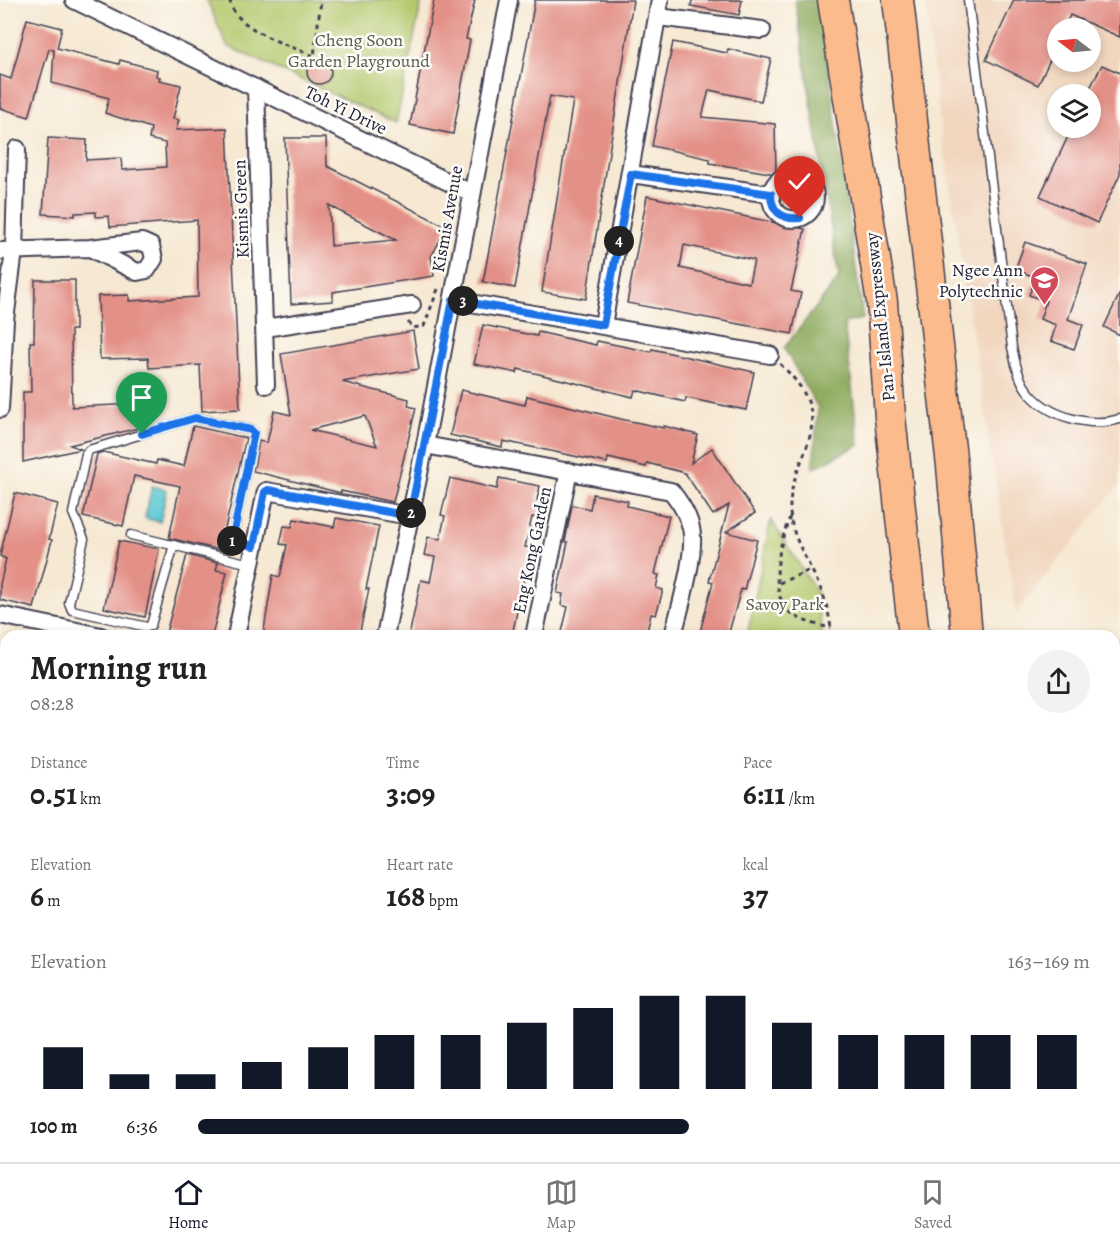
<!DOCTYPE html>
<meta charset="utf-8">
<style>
:root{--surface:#fff;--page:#f2f2f2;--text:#222;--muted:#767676;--line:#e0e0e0;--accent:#111827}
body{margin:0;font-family:Alegreya,serif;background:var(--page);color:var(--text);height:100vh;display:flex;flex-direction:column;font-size:22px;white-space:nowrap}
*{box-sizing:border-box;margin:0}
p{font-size:20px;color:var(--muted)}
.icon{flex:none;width:33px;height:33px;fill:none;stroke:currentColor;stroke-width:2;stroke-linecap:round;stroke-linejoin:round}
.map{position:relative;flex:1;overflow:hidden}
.panel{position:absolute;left:0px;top:630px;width:1120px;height:532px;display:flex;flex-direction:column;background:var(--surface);border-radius:18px 18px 0 0;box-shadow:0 3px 9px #0003}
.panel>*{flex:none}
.needle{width:39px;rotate:286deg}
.buttons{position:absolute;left:1047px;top:18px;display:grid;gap:12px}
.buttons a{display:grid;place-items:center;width:54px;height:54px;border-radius:50%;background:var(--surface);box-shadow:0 3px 9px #0003;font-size:30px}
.pin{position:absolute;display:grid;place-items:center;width:51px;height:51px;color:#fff;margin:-62px -26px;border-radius:50% 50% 50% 0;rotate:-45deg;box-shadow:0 0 6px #0007}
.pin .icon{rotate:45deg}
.km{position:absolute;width:30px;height:30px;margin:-15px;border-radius:50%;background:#222;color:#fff;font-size:16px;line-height:30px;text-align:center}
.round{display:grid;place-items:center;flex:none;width:63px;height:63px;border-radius:32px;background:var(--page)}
.head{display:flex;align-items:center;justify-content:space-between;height:102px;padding:0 30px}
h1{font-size:33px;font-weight:700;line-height:45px}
.figures{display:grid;grid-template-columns:repeat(3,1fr);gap:9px;height:102px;padding:6px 30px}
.figures div{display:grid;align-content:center}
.figures b{font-size:30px;font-weight:700}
.figures small{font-size:16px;font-weight:400}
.figures p{font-size:16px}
.chart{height:168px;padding:12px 30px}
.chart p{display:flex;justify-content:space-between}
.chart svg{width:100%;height:108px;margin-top:6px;stroke:var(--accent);stroke-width:6}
ul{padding:0 30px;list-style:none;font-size:20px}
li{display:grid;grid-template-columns:96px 72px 1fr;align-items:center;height:45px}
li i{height:15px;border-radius:8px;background:var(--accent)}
.dock{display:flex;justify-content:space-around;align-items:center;height:84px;border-top:2px solid var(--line);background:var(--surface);font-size:16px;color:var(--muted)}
.dock a{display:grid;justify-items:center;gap:3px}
.dock .active{color:var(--accent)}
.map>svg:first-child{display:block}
</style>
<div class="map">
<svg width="1120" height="1162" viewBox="0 0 1120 1162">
<rect width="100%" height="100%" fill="#fdfcf7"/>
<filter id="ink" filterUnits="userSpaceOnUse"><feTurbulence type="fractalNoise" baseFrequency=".0167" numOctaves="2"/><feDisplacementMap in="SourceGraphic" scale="12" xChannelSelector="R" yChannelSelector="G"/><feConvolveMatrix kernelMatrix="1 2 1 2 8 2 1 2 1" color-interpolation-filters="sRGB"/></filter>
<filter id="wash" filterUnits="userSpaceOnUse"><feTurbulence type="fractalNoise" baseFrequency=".008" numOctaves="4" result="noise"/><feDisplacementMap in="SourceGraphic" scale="24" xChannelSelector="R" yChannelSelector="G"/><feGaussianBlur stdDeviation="1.35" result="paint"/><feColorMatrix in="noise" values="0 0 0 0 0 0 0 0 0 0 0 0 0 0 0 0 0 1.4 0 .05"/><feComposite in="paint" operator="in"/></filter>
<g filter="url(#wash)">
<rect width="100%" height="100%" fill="#f6e8d2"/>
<path fill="#f1d5bd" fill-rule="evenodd" d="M925 0H1120V484L1016 613 940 123ZM1058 28H1090V62H1058ZM1058 94H1090V128H1058Z"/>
<g fill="#b4c86c" stroke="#6b7554" stroke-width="1.5">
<polygon points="207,0 422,0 396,123 227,46"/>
<polygon points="771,520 817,593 822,636 747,636"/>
<rect x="259" y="1157" width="42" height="5"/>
</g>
<g fill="#8fac60" stroke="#58674e" stroke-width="1.5">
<polygon points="795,0 819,0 863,319 844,323 859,445 813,468 818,408 784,348 839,278"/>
<polygon points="1120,763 1120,1162 1002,1162 1002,1157 1114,1156 1114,767"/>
</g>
<polygon fill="#5cc8d3" stroke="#3f7587" stroke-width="1.5" points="152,486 167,490 160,522 145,518"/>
<g id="blocks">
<g fill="#e39087" fill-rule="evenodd">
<polygon points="434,0 475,0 466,39 470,40 453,134 410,125"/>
<polygon points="535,0 633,0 586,299 542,292 573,100 550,96 515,288 483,282"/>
<polygon points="692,0 742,0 739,15 691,6"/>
<polygon points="1014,0 1120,0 1120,37 1070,15 1064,28 1058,28 1058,43 1038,85 986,60"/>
<polygon points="27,19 62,28 57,48 119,64 120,60 157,70 156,76 160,77 159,80 181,85 173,119 179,120 176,130 227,128 240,409 202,411 200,365 149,368 148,358 100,359 98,296 129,295 129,301 198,297 197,220 110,227 109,216 96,217 96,212 75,213 75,216 43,214 48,138 87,140 86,160 121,158 122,170 166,167 165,143 149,139 151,128 105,113 109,98 52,83 54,50 49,49 29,117 0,108 0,75 11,79"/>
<polygon points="673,42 727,53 728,49 771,59 761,101 709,90 702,117 775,124 776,174 710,163 710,159 652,146"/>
<circle cx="319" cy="72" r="12"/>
<polygon points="1102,65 1120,73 1120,174 1097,223 1040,196 1072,128 1090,128 1090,88"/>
<path d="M285 138H326L327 166 447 227 431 257 434 276 333 292V301L291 304ZM329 205 341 212 396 240 331 246Z"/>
<path d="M647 196 805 229 791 291 801 293 792 334 627 303ZM684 245 754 260 749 283 680 268Z"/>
<polygon points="1025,242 1087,264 1068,319 1083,325 1074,349 1051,341 1056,325 1040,319 1046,301 1029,295 1036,277 1015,270"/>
<polygon points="35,280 75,280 75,330 71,330 72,407 138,404 138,428 70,445 81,449 23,462 23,392 31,392 30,342 34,342"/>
<polygon points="1120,293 1120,335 1104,327"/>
<polygon points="483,325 537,336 538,332 596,345 597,341 651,352 652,349 754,372 746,410 686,398 685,402 635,390 633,397 518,369 517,373 474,364"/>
<path d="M413 331 419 369 342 382 409 399 408 406 416 408 393 502 341 491V493L253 471 259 441 267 443 274 411 291 415 281 354ZM365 416 377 446 310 430Z"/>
<polygon points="461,390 525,405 527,396 625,420 664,428 664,426 698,435 691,463 712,448 755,513 726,532 757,540 744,590 741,589 728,636 699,636 713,582 709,581 729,505 713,515 685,473 647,463 646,467 608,458 607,463 503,441 502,447 450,435"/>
<polygon points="193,426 246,438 220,550 169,538 180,486 134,476 123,526 83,517 97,454 103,452 156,464 157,460 184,466"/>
<polygon points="450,478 497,489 499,478 540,486 537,500 541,501 538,518 532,517 525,547 530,548 512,636 409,636 421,580 430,582 435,557 424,555 428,537 440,539 445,516 441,515"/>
<polygon points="15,493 58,504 49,539 52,540 34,608 0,600 0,584 6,559 0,556"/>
<polygon points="593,494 628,501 627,506 669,516 655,574 659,575 656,588 663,590 656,615 651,614 646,636 561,636 568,607 561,605 563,594 557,593 568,542 565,542 572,505 590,509"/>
<polygon points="336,518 379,526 366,589 369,589 359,636 263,636 273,575 280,577 287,545 280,544 284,526 292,527 294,519 334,527"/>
<polygon points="119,541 159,549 145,617 104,608"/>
<polygon points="187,555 218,563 216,570 227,572 212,636 166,633"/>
</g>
</g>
</g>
<g filter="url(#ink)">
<use href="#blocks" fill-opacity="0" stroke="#424052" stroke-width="1.5"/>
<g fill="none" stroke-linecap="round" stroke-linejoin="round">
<defs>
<g id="lane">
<path d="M968 0 1012 347C1015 361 1018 378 1027 390 1047 417 1090 428 1120 419"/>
<polyline points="131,535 250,564"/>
<polyline points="174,545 151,625 147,627 72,610 69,603 84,539 73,513 86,454 89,450 195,418 251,430 254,433 232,541 254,546"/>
<polyline points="1114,746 1120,742"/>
</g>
<g id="street">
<polyline points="74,0 471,193"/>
<polyline points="658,17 762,30"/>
<polyline points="256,88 266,385"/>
<polyline points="631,174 771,194"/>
<circle cx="793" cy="197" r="22"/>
<polyline points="0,251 90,248 142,242 151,246 154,259 147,270 137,272 90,248"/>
<polyline points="453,300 770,355"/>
<polyline points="603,325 660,0"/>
<polyline points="265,328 412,305"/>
<polyline points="0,409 5,320 14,251 17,149"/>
<path d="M425 445 671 491C680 502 688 514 691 528 697 552 679 610 673 636"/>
<polyline points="0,615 101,636"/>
<polyline points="236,636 266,491 410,516"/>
<polyline points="385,636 425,445 509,0"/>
<polyline points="534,636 569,471"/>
<polyline points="0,871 6,871"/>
<polyline points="0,1021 6,1022"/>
<polyline points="465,1156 465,1162"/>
<polyline points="609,1156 610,1162"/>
<polyline points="245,1162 245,1156"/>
<polyline points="316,1162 316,1156"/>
<polyline points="803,1162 804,1156"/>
</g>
<g id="highway">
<polyline points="833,0 882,302 890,417 914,636"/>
<polyline points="898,0 952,466 967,636"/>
<polyline points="870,1162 871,1156"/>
<polyline points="906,1162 907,1156"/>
<polyline points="951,1162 952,1156"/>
<polyline points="977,1162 978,1156"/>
</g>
</defs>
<use href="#lane" stroke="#424052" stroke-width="11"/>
<use href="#street" stroke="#424052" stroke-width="20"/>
<use href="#highway" stroke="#424052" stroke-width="33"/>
<g stroke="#424052" stroke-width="3" stroke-dasharray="4.5 4.5" stroke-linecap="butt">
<path d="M230 0C232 28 290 46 314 56L321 0"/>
<polyline points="408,322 413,328 424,326 438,289"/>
<path d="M780 364C850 429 781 458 791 520 795 542 809 563 818 583 826 599 830 618 832 636"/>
<path d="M790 517C780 540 766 596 792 614 803 622 818 625 831 628"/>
<polyline points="779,583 810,570"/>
<polyline points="282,1156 285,1162"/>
</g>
<use href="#lane" stroke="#fff" stroke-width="8"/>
<use href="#street" stroke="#fff" stroke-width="16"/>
<use href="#highway" stroke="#fbbb8d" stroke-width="30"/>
</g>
</g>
<g fill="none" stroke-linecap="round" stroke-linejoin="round" filter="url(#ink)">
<defs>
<path id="route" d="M142 434 195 418 251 430 254 433 232 541 254 546 265 492 268 490 410 516 453 300 603 325 631 174 771 194C771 211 782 220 800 218"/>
</defs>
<use href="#route" stroke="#fff" stroke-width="12"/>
<use href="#route" stroke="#1a73e8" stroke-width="8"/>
</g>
<defs>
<symbol id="university-pin" viewBox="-11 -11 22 30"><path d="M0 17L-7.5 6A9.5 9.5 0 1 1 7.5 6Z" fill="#d1495b" stroke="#fdfcf7"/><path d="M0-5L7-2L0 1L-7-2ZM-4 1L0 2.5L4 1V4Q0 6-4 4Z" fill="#fff"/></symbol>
</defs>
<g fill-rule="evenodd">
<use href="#university-pin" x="1028" y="264" width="33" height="45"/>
</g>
<g text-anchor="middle" stroke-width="5" stroke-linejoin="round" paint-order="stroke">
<g font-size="18" fill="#555c4c" stroke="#fdfcf7">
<text x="359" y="46">Cheng Soon<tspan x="359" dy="21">Garden Playground</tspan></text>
<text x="785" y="610">Savoy Park</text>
</g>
<g font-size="18" fill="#22223b" stroke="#fdfcf7">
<text transform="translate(346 110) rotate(26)" y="6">Toh Yi Drive</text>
<text transform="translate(241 209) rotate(-92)" y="6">Kismis Green</text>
<text transform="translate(447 219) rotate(-80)" y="6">Kismis Avenue</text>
<text transform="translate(880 317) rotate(-96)" y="6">Pan-Island Expressway</text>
<text transform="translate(532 550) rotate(-78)" y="6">Eng Kong Garden</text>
</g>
<g font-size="18" fill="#22223b" stroke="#fdfcf7" text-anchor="end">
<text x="1023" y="276">Ngee Ann<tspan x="1023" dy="21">Polytechnic</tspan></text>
</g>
</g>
</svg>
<div class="buttons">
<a><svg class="needle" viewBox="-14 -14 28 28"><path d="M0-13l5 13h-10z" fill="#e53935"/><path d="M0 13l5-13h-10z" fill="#767676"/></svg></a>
<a><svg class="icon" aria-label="layers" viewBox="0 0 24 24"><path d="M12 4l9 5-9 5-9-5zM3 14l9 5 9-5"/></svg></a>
</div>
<div class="pin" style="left:142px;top:434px;background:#1e9e55"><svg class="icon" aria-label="arrive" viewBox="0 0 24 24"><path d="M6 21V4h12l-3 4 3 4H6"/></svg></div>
<div class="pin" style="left:800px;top:218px;background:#d93025"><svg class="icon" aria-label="check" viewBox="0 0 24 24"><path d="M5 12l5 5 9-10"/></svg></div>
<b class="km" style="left:232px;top:541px">1</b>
<b class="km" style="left:411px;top:513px">2</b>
<b class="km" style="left:463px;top:301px">3</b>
<b class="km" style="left:619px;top:241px">4</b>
<section class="panel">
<div class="head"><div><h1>Morning run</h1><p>08:28</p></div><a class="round"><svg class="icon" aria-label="share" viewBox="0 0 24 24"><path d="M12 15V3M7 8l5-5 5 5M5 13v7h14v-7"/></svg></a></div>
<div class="figures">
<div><p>Distance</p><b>0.51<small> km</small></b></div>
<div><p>Time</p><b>3:09</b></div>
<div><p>Pace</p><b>6:11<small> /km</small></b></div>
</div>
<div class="figures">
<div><p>Elevation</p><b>6<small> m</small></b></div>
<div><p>Heart rate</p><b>168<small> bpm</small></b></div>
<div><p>kcal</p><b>37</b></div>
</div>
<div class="chart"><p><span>Elevation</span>163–169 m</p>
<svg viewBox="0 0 160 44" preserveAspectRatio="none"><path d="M5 44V27M15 44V38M25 44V38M35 44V33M45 44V27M55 44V22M65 44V22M75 44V17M85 44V11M95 44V6M105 44V6M115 44V17M125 44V22M135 44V22M145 44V22M155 44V22"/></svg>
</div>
<ul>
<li><b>100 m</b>6:36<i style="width:55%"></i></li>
</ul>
</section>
</div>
<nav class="dock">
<a class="active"><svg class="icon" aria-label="home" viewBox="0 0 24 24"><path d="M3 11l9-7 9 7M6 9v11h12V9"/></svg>Home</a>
<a><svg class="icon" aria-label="map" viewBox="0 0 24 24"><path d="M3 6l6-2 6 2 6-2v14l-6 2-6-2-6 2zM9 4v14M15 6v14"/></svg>Map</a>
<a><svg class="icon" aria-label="saved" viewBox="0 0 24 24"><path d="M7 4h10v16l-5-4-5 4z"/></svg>Saved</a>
</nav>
